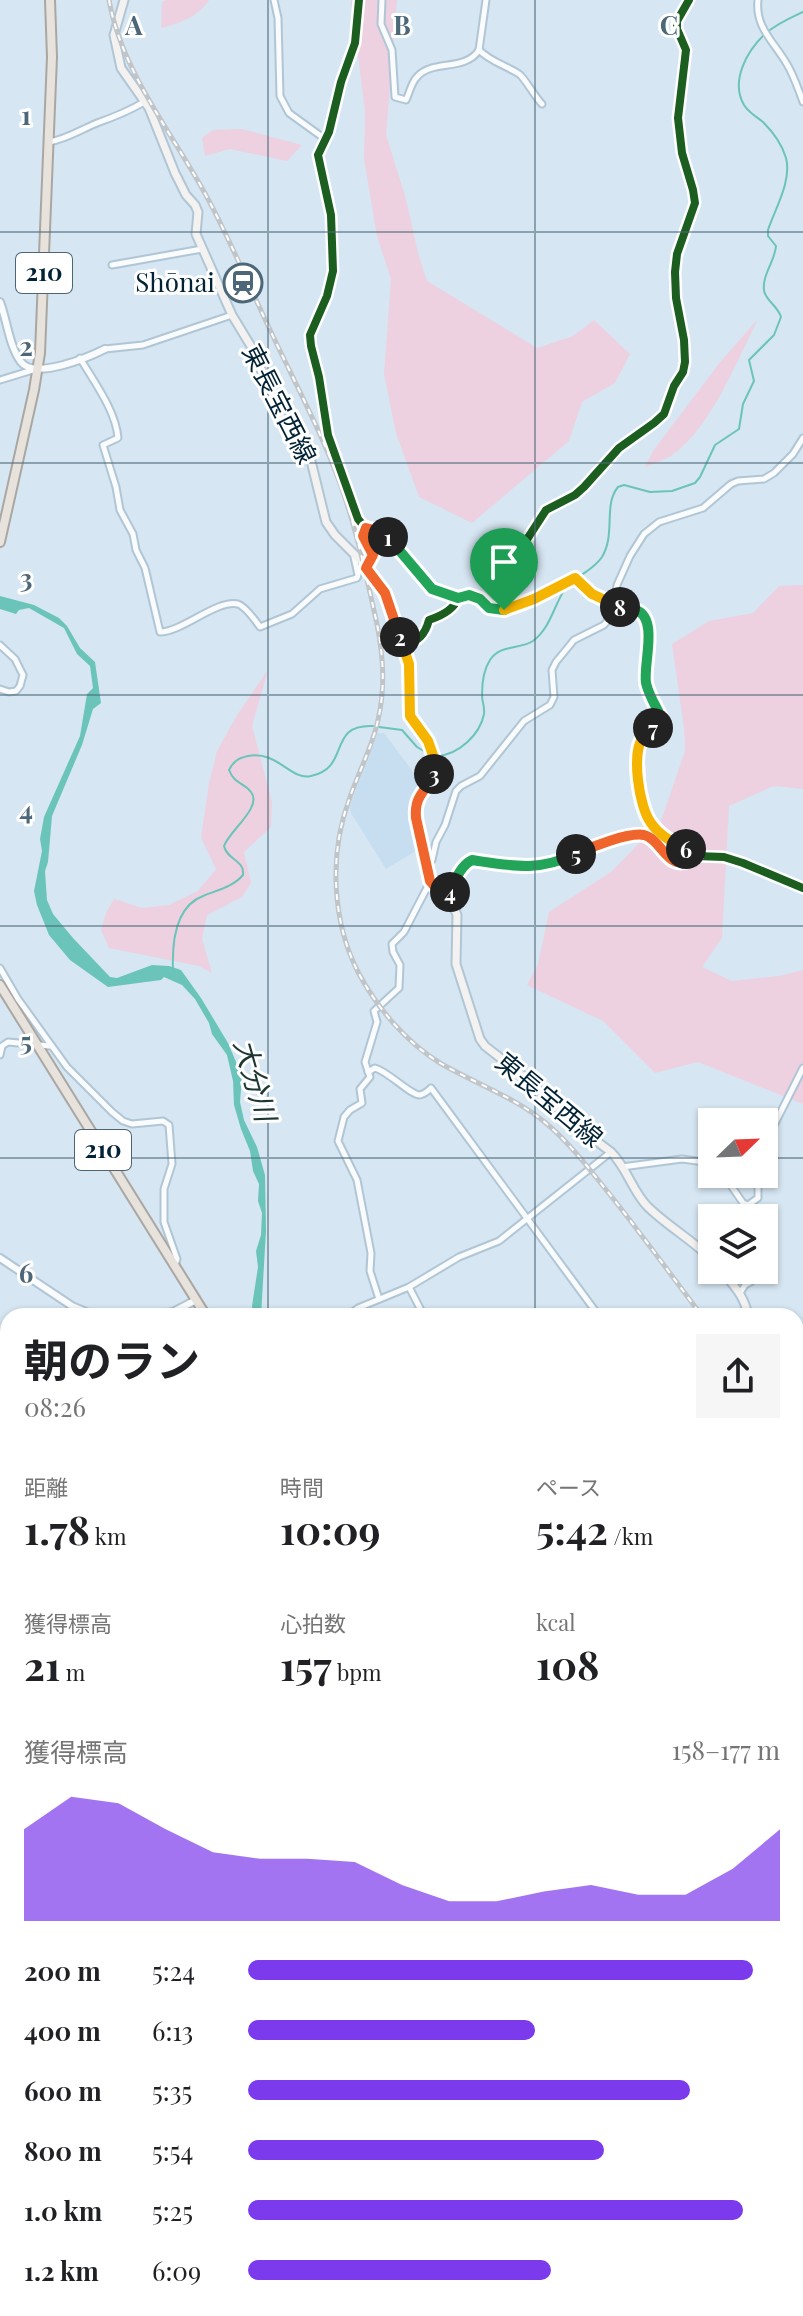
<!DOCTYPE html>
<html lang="ja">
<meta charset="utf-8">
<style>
:root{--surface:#fff;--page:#f6f6f6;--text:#202124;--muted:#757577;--accent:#7c3aed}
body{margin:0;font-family:"Playfair Display","Noto Sans JP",serif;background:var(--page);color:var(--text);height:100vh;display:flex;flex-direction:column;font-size:30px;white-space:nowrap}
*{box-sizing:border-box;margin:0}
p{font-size:26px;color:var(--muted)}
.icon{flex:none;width:44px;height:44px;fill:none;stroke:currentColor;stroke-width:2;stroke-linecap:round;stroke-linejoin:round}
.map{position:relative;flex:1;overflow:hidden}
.details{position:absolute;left:0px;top:1308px;width:804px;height:1008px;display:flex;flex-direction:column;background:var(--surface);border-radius:24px 24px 0 0;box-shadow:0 2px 6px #0004}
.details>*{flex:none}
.needle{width:52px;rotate:67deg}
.fabs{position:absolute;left:698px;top:1108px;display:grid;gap:16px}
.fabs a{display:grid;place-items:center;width:80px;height:80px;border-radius:0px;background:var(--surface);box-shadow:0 2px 6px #0004;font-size:40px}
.pin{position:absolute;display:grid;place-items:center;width:68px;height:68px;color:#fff;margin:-82px -34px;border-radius:50% 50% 50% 0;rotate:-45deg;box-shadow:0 0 8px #0007}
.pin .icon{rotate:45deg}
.km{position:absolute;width:40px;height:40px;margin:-20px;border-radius:50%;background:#222;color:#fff;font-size:22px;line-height:40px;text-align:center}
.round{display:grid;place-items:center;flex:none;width:84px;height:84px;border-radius:0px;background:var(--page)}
.overview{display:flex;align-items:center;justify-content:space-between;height:136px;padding:0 24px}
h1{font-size:44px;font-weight:700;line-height:60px}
.figures{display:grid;grid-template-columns:repeat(3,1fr);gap:12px;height:136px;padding:8px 24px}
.figures div{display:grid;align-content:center}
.figures b{font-size:40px;font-weight:700}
.figures small{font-size:22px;font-weight:400}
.figures p{font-size:22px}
.chart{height:224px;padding:16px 24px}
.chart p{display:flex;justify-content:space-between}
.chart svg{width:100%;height:144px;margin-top:8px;fill:var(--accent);opacity:.7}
ul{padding:0 24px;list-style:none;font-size:26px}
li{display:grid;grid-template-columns:128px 96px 1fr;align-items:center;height:60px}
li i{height:20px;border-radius:10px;background:var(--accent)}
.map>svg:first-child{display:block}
</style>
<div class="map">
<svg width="803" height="2316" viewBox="0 0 803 2316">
<rect width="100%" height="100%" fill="#d6e6f2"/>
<polygon fill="#c6def0" points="377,733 384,733 421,783 410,806 419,849 386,869 351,813 350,806"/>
<g fill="#edd1e0">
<path d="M166 0H209C198 17 180 23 161 28L162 2Z"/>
<polygon points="351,0 397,0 386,135 406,199 418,253 427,281 537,348 573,336 594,320 630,354 615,383 582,402 569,441 472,523 419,497 396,433 384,374 391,279 377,236 364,159 365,111"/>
<polygon points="242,129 302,145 287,161 230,149 205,156 202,138 213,130"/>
<path d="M758 319C737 360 709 433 669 457 662 461 653 464 645 467L653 451 721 361Z"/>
<polygon points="803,585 803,789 774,786 729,806 722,938 702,967 732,981 779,976 803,970 803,1104 698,1062 655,1073 603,1021 527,985 538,964 549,912 611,872 661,821 685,751 684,728 672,644 709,621 753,613 779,586"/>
<polygon points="268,670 252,726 272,802 271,827 244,852 251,883 242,897 207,915 202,939 212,973 199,966 109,948 101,930 106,913 114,899 142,908 169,905 198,891 216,869 201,838 209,783 217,751 237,715"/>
<polygon points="361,2308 505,2308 506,2316 363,2316"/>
</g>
<polygon fill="#6bc4b9" points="0,596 34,605 59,618 67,626 80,648 95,662 101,703 93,709 82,745 52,816 48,862 45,871 47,900 53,914 73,938 110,977 117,978 152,965 169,966 181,970 201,998 228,1043 242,1076 240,1102 244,1120 257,1147 265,1175 266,1231 261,1316 253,1316 252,1306 258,1267 256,1251 261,1235 262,1213 258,1201 259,1184 253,1171 250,1151 241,1129 234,1105 233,1081 227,1055 212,1034 209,1023 195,999 182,985 164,977 161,980 108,987 70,960 49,935 37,905 34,891 42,851 40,839 44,817 80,736 87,694 93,688 90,666 77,654 64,628 29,608 19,610 16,614 0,609"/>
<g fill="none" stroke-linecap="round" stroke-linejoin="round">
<g stroke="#6bc4b9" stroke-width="2">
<polyline points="379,727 402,730 417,747 429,754"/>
<path d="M437 756C458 755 480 735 484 714 485 707 482 702 482 695 482 684 484 669 490 660 500 644 519 650 533 641 550 629 554 605 565 589 575 576 593 571 602 557 616 534 603 505 618 487L624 485 650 492 672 491 695 483 700 477 715 445 739 429 743 404 754 381 749 360 774 335 781 317C778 306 764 299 764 290 762 275 775 261 776 246L768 236V230C775 209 792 181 786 158 782 144 773 132 763 122 757 117 749 113 744 105 730 81 747 51 765 34 776 24 790 18 803 12"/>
<path d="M173 970C172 945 174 907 203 896 217 890 233 887 243 875 245 860 227 860 224 846 229 831 263 807 251 792 244 782 235 785 229 770 233 762 238 758 248 756 277 750 291 781 311 776 352 767 326 724 373 726"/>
</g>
<g stroke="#6bc4b9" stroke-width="9">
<polyline points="0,1916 8,1919"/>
<polyline points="796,2218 803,2244"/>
</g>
<defs>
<g id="minor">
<polyline points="274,0 278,18 280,96 289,113 325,139"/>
<path d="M359 0 355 43 341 82 329 132 318 155 331 215 333 271 327 296 310 335 311 346 319 377 328 435 358 519C366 531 378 529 389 538L432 589 458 598"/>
<path d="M382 0 381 24 392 50 395 97 406 100C410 92 411 83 417 77 432 59 465 72 479 50L486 0"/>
<path d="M758 0C755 26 772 40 785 61 793 73 798 88 803 102"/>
<path d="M479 50C491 62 505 65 519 74 524 77 535 97 542 104"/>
<path d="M49 142C67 139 80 130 97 123 114 117 129 111 144 102"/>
<polyline points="112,265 202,249"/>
<polyline points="105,349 143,345 232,315"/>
<path d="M80 358C94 382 116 411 118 438L103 445 116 487 120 510 133 534 136 550 145 568 160 632C182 632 217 599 238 604 246 607 255 620 260 627L292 614 320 589 357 578 358 575 354 557"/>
<polyline points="0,380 36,369"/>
<polyline points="366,528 363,536 373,555 366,568"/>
<polyline points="504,610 501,588 485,564 485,558 489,555 505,556 522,547 546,510 575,495 584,487 619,448 654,423 664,414 674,386 683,372 685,362 684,340 676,298 675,272 677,254 695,203 693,190 682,153 678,118 686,50 677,29 677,21 689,0"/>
<polyline points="0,645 15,659 23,675 20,686 16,691 9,692 0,689"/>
<path d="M404 647C419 640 425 635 429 620 441 616 454 610 458 598 480 591 483 611 504 610 523 609 555 587 573 578 582 582 585 588 592 594 597 597 604 600 609 603 618 608 630 606 639 611 658 622 643 666 646 683 649 696 656 706 661 717L659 722 642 738 638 750 640 791 650 822 672 842 696 856 724 857 743 863 803 888"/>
<polyline points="426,865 432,860 436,842 445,825 456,791 461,786 480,776 524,721 550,705 554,697 552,670 556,662 574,640 604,625 613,614 617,585 630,556 644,534 659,522 703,508 731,484 738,481 764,479 774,473 793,454 803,438"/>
<path d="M446 899C453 886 459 869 472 860 499 864 530 871 558 862 581 855 614 834 640 834 662 835 666 878 696 856"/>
<polyline points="0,968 18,999 67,1067 112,1112 123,1121 132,1124 163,1121 169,1125 172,1164 164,1189 164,1222 177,1259 175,1265"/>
<polyline points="0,1055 2,1046 8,1042 50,1046"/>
<path d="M368 1072 375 1068C389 1072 410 1095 420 1095 424 1094 429 1090 431 1088L599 1316"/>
<polyline points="764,1145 803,1068"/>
<polyline points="622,1167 682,1159 712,1163"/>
<polyline points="723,1174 743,1203 748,1205 758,1198 758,1174"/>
<polyline points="409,1287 424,1316"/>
<polyline points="740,1293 745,1285 752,1281 744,1271"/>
<polyline points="379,1299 370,1271 371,1253 357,1180 338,1141 344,1117 350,1110 362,1103 360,1089 370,1077 365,1062 377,1022 374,1011 399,988 400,965 393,952 392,944 404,932 430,882"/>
<polyline points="353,1316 354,1311 358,1308 409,1287 459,1257 499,1241 611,1152"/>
<polyline points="796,1351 803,1346"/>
<polyline points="0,1556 8,1557"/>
<polyline points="796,1578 803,1588"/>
<polyline points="0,1655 8,1654"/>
<polyline points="796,1717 803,1720"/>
<polyline points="796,1940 803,1945"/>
<polyline points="0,2042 8,2047"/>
<polyline points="796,2085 803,2089"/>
<polyline points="508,2308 509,2316"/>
<polyline points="693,2308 695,2316"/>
</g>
<g id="tertiary">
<path d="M0 302C7 320 9 346 21 362 35 380 89 357 105 349"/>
<polyline points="0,1258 72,1306 96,1316"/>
<polyline points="149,1316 173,1312 196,1300"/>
<polyline points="0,2262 8,2264"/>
<polyline points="356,2308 357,2316"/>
</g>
<g id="secondary">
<path d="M124 0 114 35 121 68 149 108 175 173 186 195 195 205 198 212 196 234 232 315 252 348 280 415 311 461 326 522 335 535 363 563 385 593 409 664 408 710C414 732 440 746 434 773 431 791 413 789 416 818L430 881 455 910 457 915 456 964 480 1039 485 1046 531 1082 571 1122 611 1152C627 1168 632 1190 647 1206 667 1226 693 1240 712 1260"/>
<path d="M721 1270C733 1285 745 1296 748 1316"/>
<polyline points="796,1385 803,1387"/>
<polyline points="0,1668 8,1672"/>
</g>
<polyline id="primary" points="796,2038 803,2041"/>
<g id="trunk">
<polyline points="0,542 34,390 40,353 52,57 50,0"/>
<polyline points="0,985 206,1316"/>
<polyline points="701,2308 703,2316"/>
</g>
</defs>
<use href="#minor" stroke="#b0c6d5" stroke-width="9"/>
<use href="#tertiary" stroke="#b0c6d5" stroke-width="10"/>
<use href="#secondary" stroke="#b0c6d5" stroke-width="11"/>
<use href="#primary" stroke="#aaa7a3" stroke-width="12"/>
<use href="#trunk" stroke="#aaa7a3" stroke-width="12"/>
<use href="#minor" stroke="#f9fbfd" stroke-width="5"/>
<use href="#tertiary" stroke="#f9fbfd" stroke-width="6"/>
<use href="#secondary" stroke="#f3f2f0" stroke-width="7"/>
<use href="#primary" stroke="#ede9e4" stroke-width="8"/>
<use href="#trunk" stroke="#e8e2dc" stroke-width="8"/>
<defs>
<g id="rail">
<path d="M109 0C122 73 174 135 208 199 231 242 250 288 271 332 295 383 322 433 341 486 355 525 364 566 373 606 382 644 387 681 378 720 372 748 358 773 349 800 329 854 332 921 358 972 377 1008 406 1042 440 1063 476 1084 515 1097 547 1124 567 1141 583 1161 599 1181 635 1225 668 1271 702 1316"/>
<polyline points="796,1440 803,1450"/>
</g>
</defs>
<use href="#rail" stroke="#bfc5c9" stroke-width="5"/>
<use href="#rail" stroke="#fff" stroke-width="2" stroke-dasharray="6" stroke-linecap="butt"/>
<defs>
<g id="cycleway">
<path d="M359 0 355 43 341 82 329 132 318 155 331 215 333 271 327 296 310 335 311 346 319 377 328 435 358 519C366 531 378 529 389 538L432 589 458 598"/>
<polyline points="504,610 501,588 485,564 485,558 489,555 505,556 522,547 546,510 575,495 584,487 619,448 654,423 664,414 674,386 683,372 685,362 684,340 676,298 675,272 677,254 695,203 693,190 682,153 678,118 686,50 677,29 677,21 689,0"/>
<path d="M404 647C419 640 425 635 429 620 441 616 454 610 458 598 480 591 483 611 504 610 523 609 555 587 573 578 582 582 585 588 592 594 597 597 604 600 609 603 618 608 630 606 639 611 658 622 643 666 646 683 649 696 656 706 661 717L659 722 642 738 638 750 640 791 650 822 672 842 696 856 724 857 743 863 803 888"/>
</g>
</defs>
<use href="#cycleway" stroke="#fff" stroke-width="13"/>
<use href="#cycleway" stroke="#1b5e20" stroke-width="8"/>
</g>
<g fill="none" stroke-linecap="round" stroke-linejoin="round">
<defs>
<polyline id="split-1" points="388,537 432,589 458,598 469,595 480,599 489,608 504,610"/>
<polyline id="split-2" points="388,537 377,531 366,528 363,536 373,555 366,568 385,593 400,637"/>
<polyline id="split-3" points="400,637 409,664 410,716 428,741 434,758 434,774"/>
<path id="split-4" d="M434 774C426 792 414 795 416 818L430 881 446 899 450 892"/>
<path id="split-5" d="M450 892C455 881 460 866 472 860 513 866 537 872 576 854"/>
<path id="split-6" d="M576 854C591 847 629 832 644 835 664 840 667 877 696 856L686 849"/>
<path id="split-7" d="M653 728C650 731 646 733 643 737 631 753 639 807 651 823 659 835 673 843 686 849"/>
<path id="split-8" d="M620 607C625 608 633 608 638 611 658 621 643 665 646 683 649 696 656 706 661 717L659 722 653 728"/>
<polyline id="split-9" points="504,610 534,599 575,578 592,594 620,607"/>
</defs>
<use href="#split-1" stroke="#fff" stroke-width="16"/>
<use href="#split-2" stroke="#fff" stroke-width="16"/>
<use href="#split-3" stroke="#fff" stroke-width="16"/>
<use href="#split-4" stroke="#fff" stroke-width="16"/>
<use href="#split-5" stroke="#fff" stroke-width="16"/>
<use href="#split-6" stroke="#fff" stroke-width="16"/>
<use href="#split-7" stroke="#fff" stroke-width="16"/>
<use href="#split-8" stroke="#fff" stroke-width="16"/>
<use href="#split-9" stroke="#fff" stroke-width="16"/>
<use href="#split-1" stroke="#22a559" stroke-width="10"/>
<use href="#split-2" stroke="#f0652b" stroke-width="10"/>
<use href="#split-3" stroke="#f5b400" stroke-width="10"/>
<use href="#split-4" stroke="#f0652b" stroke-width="10"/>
<use href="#split-5" stroke="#22a559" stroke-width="10"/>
<use href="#split-6" stroke="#f0652b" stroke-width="10"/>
<use href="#split-7" stroke="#f5b400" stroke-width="10"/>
<use href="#split-8" stroke="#22a559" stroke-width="10"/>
<use href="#split-9" stroke="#f5b400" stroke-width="10"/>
</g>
<path fill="none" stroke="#4c6778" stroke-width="2" stroke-opacity="0.55" d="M268 0V1316M535 0V1316M0 232H803M0 463H803M0 695H803M0 926H803M0 1158H712M764 1158H803M0 1390H8M796 1390H803M0 1621H8M796 1621H803M0 1853H8M796 1853H803M0 2084H8M796 2084H803M268 2308V2316M535 2308V2316"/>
<defs>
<symbol id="station-ring" viewBox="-11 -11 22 22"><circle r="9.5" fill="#fff" stroke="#4c6778" stroke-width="1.5"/><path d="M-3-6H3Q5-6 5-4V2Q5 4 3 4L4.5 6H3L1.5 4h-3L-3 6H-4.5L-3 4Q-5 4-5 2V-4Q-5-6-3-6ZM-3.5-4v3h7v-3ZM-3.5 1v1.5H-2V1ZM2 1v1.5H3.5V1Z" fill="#4c6778"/></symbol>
</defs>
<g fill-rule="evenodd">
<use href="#station-ring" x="221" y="261" width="44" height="44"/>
</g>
<g text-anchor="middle" stroke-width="6" stroke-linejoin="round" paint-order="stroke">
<g fill="#fff" stroke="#4e6472" stroke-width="2">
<rect x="16" y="253" width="56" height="40" rx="6"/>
<rect x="75" y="1130" width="56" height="40" rx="6"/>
</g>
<g font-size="24" font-weight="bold" fill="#022236">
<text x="44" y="281">210</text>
<text x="103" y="1158">210</text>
</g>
<g font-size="26" fill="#022236" stroke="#fff" text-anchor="end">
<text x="215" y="292">Shōnai</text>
</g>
<g font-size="26" fill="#022236" stroke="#fff">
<text transform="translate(279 404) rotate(63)" y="9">東長宝西線</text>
<text transform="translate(549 1100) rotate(40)" y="9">東長宝西線</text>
</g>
<g font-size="28" font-style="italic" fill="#1c3631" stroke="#fff">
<text transform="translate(255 1080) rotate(74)" y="10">大分川</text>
</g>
</g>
<g font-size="26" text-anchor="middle" font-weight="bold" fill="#4c6778" stroke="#fff" stroke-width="6" stroke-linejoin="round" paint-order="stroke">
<text x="134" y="35">A</text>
<text x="402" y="35">B</text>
<text x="669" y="35">C</text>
<text x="26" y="125">1</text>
<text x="26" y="356">2</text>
<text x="26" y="588">3</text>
<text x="26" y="820">4</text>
<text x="26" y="1051">5</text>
<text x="26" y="1283">6</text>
</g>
</svg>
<div class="fabs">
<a><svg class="needle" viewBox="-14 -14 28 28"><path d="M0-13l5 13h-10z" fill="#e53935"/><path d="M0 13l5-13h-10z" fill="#757577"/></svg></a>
<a><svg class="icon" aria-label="layers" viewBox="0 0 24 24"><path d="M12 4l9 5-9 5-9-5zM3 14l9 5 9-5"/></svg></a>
</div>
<div class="pin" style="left:504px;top:610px;background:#1e9e55"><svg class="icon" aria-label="arrive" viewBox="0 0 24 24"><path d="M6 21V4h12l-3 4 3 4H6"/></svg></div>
<b class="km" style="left:388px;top:537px">1</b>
<b class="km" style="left:400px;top:637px">2</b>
<b class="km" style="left:434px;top:774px">3</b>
<b class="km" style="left:450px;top:892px">4</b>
<b class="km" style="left:576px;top:854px">5</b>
<b class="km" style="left:686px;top:849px">6</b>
<b class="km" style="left:653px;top:728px">7</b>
<b class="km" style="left:620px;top:607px">8</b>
<section class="details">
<div class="overview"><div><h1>朝のラン</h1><p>08:26</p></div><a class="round"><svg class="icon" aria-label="share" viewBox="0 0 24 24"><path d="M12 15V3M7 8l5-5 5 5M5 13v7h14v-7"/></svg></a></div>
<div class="figures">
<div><p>距離</p><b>1.78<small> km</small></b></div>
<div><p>時間</p><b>10:09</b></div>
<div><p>ペース</p><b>5:42<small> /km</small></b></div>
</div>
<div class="figures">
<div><p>獲得標高</p><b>21<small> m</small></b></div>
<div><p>心拍数</p><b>157<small> bpm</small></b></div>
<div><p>kcal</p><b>108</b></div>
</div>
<div class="chart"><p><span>獲得標高</span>158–177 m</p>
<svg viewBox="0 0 160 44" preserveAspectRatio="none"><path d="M0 44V16L10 6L20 8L30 16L40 23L50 25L60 25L70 26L80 33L90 38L100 38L110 35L120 33L130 36L140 36L150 28L160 16V44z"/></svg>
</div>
<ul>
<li><b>200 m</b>5:24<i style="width:95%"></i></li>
<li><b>400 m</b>6:13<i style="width:54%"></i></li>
<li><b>600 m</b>5:35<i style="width:83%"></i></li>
<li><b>800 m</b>5:54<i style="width:67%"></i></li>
<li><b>1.0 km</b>5:25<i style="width:93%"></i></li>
<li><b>1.2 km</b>6:09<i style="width:57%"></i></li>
</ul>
</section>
</div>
